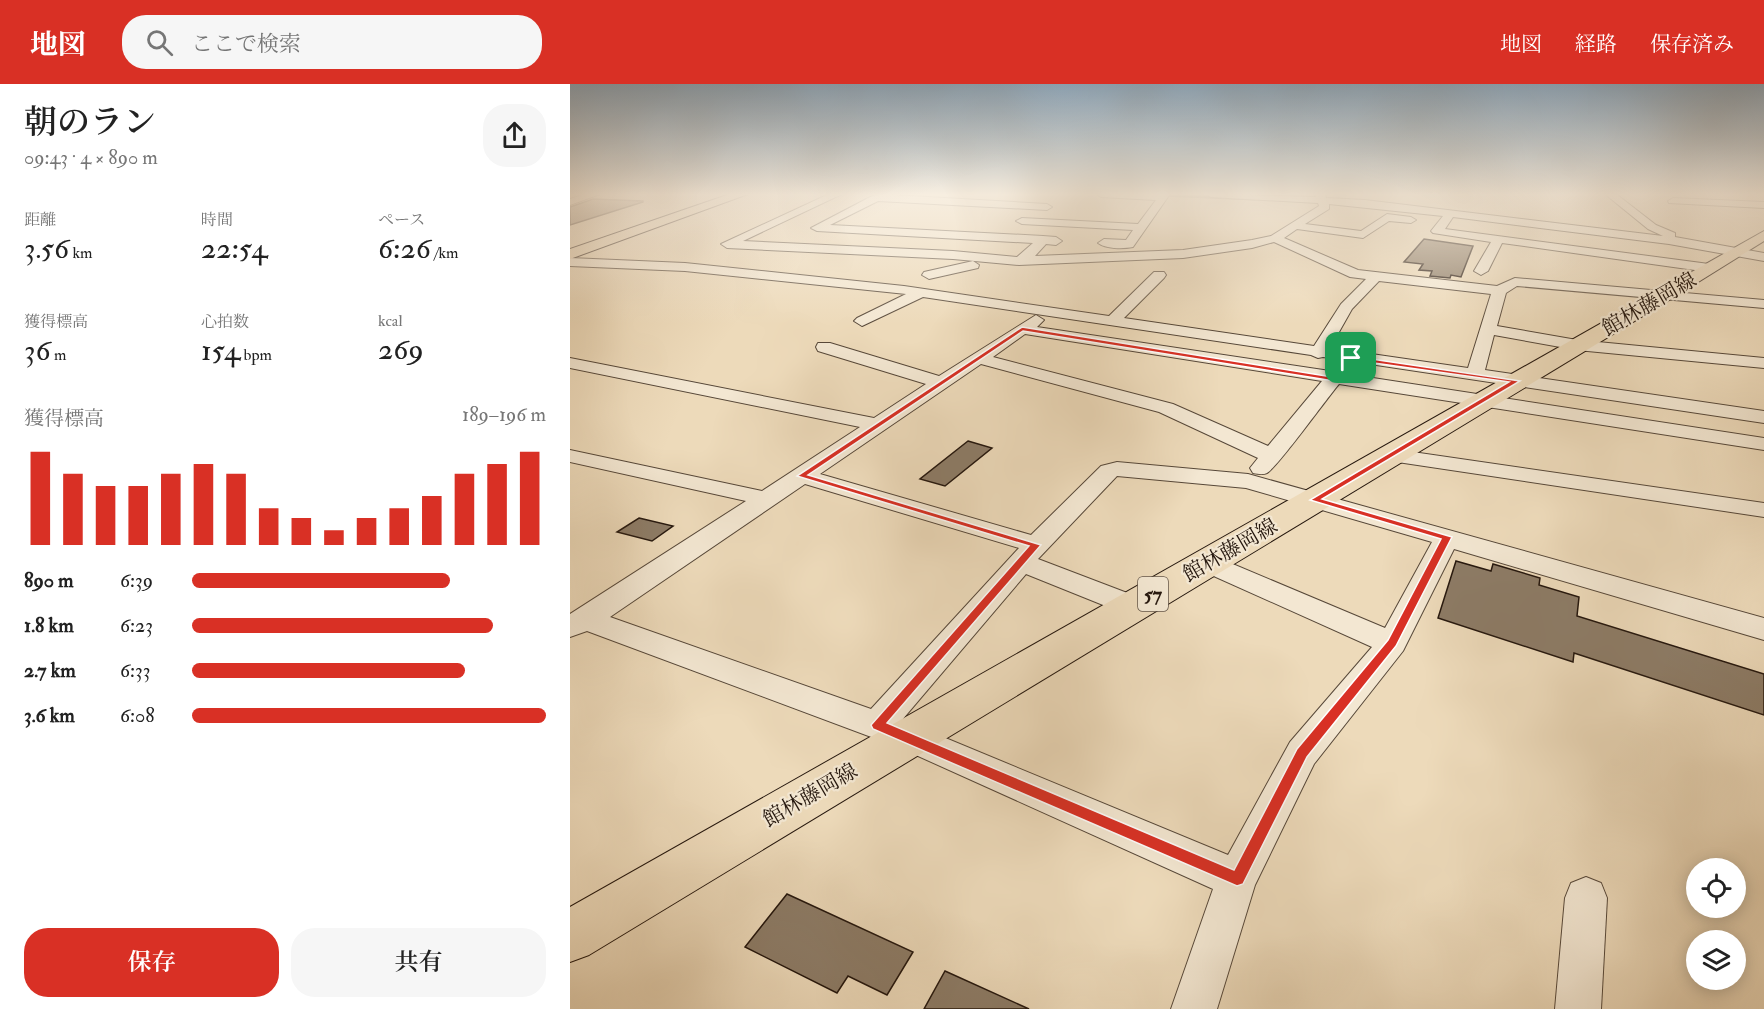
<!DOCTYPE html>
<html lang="ja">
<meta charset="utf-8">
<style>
:root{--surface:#fff;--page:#f6f6f6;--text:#222;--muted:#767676;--accent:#d93025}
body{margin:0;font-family:"IM FELL Double Pica","Noto Serif JP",serif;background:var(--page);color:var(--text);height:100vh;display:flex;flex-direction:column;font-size:22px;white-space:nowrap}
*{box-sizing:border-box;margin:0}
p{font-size:20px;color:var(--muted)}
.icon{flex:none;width:33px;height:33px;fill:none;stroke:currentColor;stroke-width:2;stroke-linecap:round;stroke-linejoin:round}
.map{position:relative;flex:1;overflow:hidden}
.panel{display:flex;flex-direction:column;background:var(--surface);width:570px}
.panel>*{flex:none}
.fabs{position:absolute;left:1116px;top:774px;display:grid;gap:12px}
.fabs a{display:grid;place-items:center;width:60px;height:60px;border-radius:50%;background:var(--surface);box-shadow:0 3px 15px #0003;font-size:30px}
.pin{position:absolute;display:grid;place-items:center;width:51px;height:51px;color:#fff;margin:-26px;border-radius:12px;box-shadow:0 3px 9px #0006}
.round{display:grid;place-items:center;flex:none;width:63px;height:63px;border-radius:24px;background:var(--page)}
.overview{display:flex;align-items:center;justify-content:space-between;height:102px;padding:0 24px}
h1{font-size:33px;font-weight:600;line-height:45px}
.metrics{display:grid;grid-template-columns:repeat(3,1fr);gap:9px;height:102px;padding:6px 24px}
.metrics div{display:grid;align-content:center}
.metrics b{font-size:30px;font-weight:600}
.metrics small{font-size:16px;font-weight:400}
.metrics p{font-size:16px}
.chart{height:168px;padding:12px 24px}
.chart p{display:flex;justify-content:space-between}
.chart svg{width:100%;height:108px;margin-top:6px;stroke:var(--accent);stroke-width:6}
.action{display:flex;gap:12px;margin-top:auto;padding:12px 24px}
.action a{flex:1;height:69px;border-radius:24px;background:var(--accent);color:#fff;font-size:24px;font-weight:600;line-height:69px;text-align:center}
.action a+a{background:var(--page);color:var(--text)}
ul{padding:0 24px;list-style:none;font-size:20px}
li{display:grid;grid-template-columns:96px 72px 1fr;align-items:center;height:45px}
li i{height:15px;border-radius:8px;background:var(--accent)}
header{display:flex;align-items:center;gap:36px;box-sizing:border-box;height:84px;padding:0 30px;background:var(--accent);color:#fff}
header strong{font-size:28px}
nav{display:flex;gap:33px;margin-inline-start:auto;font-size:21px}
.search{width:420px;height:54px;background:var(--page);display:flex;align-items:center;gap:15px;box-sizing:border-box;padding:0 21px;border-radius:24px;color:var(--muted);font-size:22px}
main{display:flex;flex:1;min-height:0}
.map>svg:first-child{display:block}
</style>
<header>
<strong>地図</strong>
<div class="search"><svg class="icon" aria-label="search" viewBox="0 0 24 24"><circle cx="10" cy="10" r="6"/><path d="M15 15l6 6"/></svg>ここで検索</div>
<nav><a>地図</a><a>経路</a><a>保存済み</a></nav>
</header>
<main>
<section class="panel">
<div class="overview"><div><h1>朝のラン</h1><p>09:43 · 4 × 890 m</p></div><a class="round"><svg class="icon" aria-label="share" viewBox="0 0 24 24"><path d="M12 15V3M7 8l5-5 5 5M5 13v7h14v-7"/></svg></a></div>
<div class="metrics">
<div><p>距離</p><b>3.56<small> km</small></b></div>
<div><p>時間</p><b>22:54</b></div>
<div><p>ペース</p><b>6:26<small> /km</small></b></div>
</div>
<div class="metrics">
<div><p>獲得標高</p><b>36<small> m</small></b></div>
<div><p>心拍数</p><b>154<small> bpm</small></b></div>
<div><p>kcal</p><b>269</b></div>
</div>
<div class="chart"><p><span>獲得標高</span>189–196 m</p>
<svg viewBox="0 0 160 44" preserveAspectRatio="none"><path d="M5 44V6M15 44V15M25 44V20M35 44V20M45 44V15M55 44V11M65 44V15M75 44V29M85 44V33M95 44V38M105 44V33M115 44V29M125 44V24M135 44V15M145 44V11M155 44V6"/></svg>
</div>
<ul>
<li><b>890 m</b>6:39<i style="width:73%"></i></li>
<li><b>1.8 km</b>6:23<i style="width:85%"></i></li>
<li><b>2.7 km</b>6:33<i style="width:77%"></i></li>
<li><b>3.6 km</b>6:08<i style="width:100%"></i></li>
</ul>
<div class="action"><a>保存</a><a>共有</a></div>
</section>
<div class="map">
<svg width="1194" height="925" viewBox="0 0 1194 925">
<rect width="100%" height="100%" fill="#eddaba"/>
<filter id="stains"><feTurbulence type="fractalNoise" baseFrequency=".00333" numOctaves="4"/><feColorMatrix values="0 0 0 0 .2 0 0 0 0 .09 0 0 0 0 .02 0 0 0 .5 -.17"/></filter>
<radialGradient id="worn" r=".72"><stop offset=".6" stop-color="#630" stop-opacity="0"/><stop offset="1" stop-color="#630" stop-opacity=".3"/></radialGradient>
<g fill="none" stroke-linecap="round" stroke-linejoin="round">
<polyline stroke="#746452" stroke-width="3" points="592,111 685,115"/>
</g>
<g fill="#8d7c67" stroke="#25170e" stroke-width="1.5">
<polygon points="23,115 73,117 73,118 0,141 0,123"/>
<polygon points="854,155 903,162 891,193 881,191 880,194 860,192 862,187 849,186 853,180 834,178"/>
<polygon points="398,357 422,364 375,402 350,395"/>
<polygon points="69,434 103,442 82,457 47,448"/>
<polygon points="886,477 921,487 923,480 970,494 969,501 1009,513 1007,532 1194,590 1194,631 1004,569 1003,578 868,534"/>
<polygon points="217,810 343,868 317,911 278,892 267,909 175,863"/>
<polygon points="375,887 459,925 354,925"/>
</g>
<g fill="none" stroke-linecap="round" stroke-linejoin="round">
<defs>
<g id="minor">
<polygon points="15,110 30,110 0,121 0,115"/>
<path d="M259 110H272L173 157 383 167 447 173 463 159 247 147 241 144 306 110 477 120 482 123 477 126 308 117 260 141 473 152 486 153 492 157 486 161 476 160 465 172 613 166 682 156 701 152 749 122 748 119 641 113 636 110 746 113 745 110H755L756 114 795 116 1093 152 1078 145 1035 110H1046L1086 141 1105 149V153L1194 169V177L1099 160 883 133 875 145 1139 180 1146 184 1139 188 932 159 918 187 911 191 904 187 921 158 863 149 861 147 873 132 759 120V125L735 140 791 147 817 130 841 133 846 136 841 139 819 137 793 154 727 145 714 154 788 186 927 202 945 194 1194 216V224L947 202 936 209 927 242 1007 256 1194 274V284L1007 266 924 251 915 286 1194 327V339L753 273 748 274 741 271 353 213 292 242 284 237 287 234 336 210 115 187 0 182V174L115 179 334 202 539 232 584 188H594L596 191 594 194 554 234 744 262 771 220 796 195 780 193 704 158 682 164 613 174 449 181 383 175 157 164 151 160ZM809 197 921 210 898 284 760 264 782 225Z"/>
<path d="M526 110H600L563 163C553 165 536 165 528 159L534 155 556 156 563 146 452 140 446 137 452 134 568 140 586 116 531 113Z"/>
<polygon points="1103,114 1194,118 1194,124 1099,119 1098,117"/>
<polygon points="403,177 409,181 408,184 359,195 352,191 354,188"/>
<path d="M466 231 474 236 467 243 760 287C766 280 769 278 778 280L781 284 777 290 1194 354V366L769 300C757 314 707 384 697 389 693 391 688 390 683 389L680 384 688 374 589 328 411 280 250 390 461 451 531 382 547 378 678 390 1194 534V556L884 465 833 567 744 680 685 801 647 925H601L643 805 328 663 17 547 0 553V530L176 417 0 378V366L192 407 290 343 0 284V274L304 334 356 300 248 267 246 263 248 259H260L369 292ZM455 250 752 297 698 362 603 320 423 273ZM547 392 676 404 862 458 815 544 646 473 637 470 628 473 624 479 628 485 802 563 720 658 658 771 332 636 456 490 553 529 563 532 573 529 577 522 573 515 468 475ZM235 400 449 464 301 625 40 533Z"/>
<polygon points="822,365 1194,419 1194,433 814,376 811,371 814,366"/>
<polygon points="1016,793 1031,799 1037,814 1031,925 985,925 995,814 1001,799"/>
</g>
<g id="major">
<polygon points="160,110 178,110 0,175 0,165"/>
<polygon points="1194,147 1194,157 1101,215 19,871 0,878 0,823"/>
</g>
</defs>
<use href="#minor" stroke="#574839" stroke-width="2"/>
<use href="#major" stroke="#25170e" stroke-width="2"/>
<use href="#minor" fill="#f3e7d2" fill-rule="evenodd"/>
<use href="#major" fill="#eddaba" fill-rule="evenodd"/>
</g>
<linearGradient id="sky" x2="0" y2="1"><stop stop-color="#8fa9be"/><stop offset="0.46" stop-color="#f7eee0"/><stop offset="1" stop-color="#f7eee0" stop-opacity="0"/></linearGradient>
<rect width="1194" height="240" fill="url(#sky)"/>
<path fill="#d93025" stroke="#fff" stroke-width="1.5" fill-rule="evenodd" d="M452 243 762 293 781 272 950 297 752 415 882 453 826 562 737 673 673 800 667 802 303 645 301 641 459 462 227 392ZM453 247 764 297 783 276 939 298 740 416 871 455 818 556 727 665 664 786 317 639 471 461 238 391Z"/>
<g text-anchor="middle" stroke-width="4.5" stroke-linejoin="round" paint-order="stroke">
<rect fill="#f3e7d2" stroke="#635549" stroke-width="1.5" x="568" y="493" width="30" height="34" rx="4.5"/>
<g font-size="20" font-weight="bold" fill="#25170e">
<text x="583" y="517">57</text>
</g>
<g font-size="21" fill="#25170e" stroke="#f3e7d2">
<text transform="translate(1079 220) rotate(-30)" y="7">館林藤岡線</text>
<text transform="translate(660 466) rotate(-30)" y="7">館林藤岡線</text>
<text transform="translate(240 711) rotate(-30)" y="7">館林藤岡線</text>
</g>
</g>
<rect width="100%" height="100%" filter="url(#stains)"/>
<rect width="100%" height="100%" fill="url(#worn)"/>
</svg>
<div class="fabs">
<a><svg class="icon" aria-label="locate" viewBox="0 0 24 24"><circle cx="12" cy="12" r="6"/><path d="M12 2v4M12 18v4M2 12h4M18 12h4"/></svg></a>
<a><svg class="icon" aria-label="layers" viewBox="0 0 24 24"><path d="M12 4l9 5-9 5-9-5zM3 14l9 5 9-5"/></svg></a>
</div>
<div class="pin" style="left:781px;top:274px;background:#1e9e55"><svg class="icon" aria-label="arrive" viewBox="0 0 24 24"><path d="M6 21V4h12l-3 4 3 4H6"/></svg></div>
</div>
</main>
